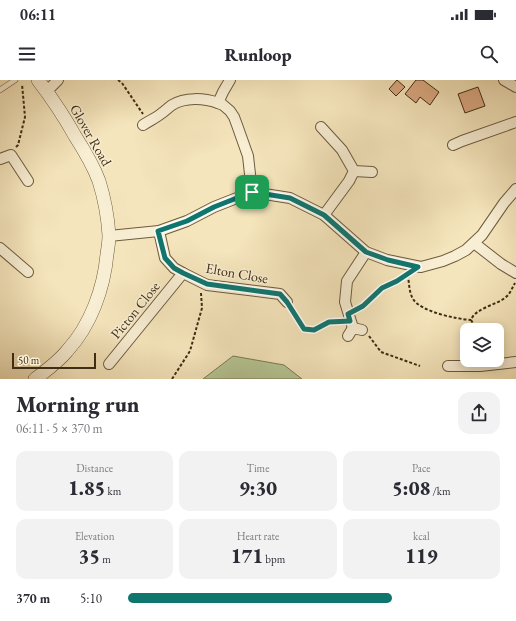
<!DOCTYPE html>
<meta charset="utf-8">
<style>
:root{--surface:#fff;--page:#f2f2f3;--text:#2b2b33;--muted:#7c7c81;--accent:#0f766e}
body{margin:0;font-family:"EB Garamond",serif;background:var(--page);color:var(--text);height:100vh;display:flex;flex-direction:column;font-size:15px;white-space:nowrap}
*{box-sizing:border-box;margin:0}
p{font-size:13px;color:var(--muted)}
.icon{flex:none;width:22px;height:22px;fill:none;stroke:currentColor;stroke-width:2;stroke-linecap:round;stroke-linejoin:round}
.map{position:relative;height:299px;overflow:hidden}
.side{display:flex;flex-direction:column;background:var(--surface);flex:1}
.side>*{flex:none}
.buttons{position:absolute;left:460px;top:243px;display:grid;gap:8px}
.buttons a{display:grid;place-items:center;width:44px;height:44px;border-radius:8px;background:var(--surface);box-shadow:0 2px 10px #0003;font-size:20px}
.scale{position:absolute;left:12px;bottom:10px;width:84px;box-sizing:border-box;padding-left:4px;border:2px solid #3f2d14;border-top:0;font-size:11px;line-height:14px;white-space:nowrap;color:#3f2d14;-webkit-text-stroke:3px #f8eed3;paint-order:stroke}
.pin{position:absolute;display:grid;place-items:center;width:34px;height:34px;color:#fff;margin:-17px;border-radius:8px;box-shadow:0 2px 6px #0006}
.round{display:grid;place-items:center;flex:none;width:42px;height:42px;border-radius:12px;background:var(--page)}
.head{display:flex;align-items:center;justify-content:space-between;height:68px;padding:0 16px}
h1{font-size:22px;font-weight:800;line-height:30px}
.figures{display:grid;grid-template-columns:repeat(3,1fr);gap:6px;height:68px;padding:4px 16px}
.figures div{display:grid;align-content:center;border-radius:10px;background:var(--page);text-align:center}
.figures b{font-size:20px;font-weight:800}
.figures small{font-size:11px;font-weight:400}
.figures p{font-size:11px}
ul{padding:0 16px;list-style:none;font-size:13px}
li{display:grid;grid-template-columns:64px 48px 1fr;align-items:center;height:30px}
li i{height:10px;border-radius:5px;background:var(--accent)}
.status{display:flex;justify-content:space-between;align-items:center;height:28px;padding:0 20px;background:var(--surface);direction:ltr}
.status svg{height:11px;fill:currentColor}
header{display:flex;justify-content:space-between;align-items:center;height:52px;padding:0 16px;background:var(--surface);font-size:18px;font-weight:800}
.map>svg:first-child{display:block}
</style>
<div class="status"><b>06:11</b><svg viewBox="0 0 49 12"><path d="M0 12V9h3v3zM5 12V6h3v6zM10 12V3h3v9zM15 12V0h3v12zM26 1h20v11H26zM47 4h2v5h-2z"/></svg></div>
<header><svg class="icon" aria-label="menu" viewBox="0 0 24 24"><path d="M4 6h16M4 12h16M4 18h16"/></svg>Runloop<svg class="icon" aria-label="search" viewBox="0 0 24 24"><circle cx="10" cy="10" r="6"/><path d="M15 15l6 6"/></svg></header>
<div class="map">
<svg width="516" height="299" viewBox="0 0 516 299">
<rect width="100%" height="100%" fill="#f5e5bc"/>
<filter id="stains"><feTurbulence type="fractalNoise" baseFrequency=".005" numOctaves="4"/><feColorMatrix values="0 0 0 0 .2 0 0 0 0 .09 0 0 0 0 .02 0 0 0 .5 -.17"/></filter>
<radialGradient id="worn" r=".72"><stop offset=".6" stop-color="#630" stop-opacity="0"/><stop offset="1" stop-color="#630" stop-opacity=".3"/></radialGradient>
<polygon fill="#b6c695" stroke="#7a7a54" points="233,276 284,285 302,299 203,299"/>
<g fill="#daa881" stroke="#3f2d14">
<polygon points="397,0 405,7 396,16 389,9"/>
<polygon points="416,0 423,0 439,12 430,25 420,17 416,23 405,14"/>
<polygon points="478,7 485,26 465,33 458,14"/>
</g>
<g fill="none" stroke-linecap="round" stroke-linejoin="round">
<defs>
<polyline id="service" points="0,10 15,0"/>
<g id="minor">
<polyline points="504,0 516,7"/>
<polyline points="47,11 58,0"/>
<polyline points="218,23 223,25 230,31 234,37 237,45 248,76 252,112"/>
<path d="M143 45C149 41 156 38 162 33 165 31 168 28 172 25 185 17 204 18 218 23L223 12 230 0"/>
<polyline points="321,47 342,70 354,91 372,92"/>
<polyline points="453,65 462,61 516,42"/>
<polyline points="0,79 11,75 28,101"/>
<polyline points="324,135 349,101 354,91"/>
<polyline points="159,151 165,178 174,188 183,193 207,205 280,214 287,222"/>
<polyline points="109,156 159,151 187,141 214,127 252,112 290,118 324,135 366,172 387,180 421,187 443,181 455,176 466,170 482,155 504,123 516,109"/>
<polyline points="474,163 501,184 516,193"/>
<polyline points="0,168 28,192"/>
<polyline points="353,248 345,222 347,201 366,172"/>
<polyline points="348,256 353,248 362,250"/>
<polyline points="109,284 183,193"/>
<polyline points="448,286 480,286 516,282"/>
</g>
<path id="tertiary" d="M35 299C47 290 58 282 67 271 91 245 104 208 107 174 108 168 109 161 109 155 108 140 104 117 99 101 93 85 84 70 75 56 64 36 51 17 38 0"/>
</defs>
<use href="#service" stroke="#6c5b3e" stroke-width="6"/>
<use href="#minor" stroke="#6c5b3e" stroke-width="12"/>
<use href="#tertiary" stroke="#6c5b3e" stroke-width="14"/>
<g stroke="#3f2d14" stroke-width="2" stroke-dasharray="3 2" stroke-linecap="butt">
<polyline points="118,0 122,3 143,34"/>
<polyline points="16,67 18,65 25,37 22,4"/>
<path d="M408 195C409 203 409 212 413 219 421 232 457 239 471 240 475 228 497 225 506 217 510 214 512 208 515 203"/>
<polyline points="358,229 363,226 382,208 397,201 406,195"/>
<polyline points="293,230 304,249 314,250 329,242 341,241"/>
<polyline points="471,240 477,250"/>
<polyline points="369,256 381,272 420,286"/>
<polyline points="172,299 190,271 202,228 201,213"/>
</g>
<use href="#service" stroke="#f8eed3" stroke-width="5"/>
<use href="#minor" stroke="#f8eed3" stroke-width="10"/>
<use href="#tertiary" stroke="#f8eed3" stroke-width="13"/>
</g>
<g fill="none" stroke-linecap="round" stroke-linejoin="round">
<defs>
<polygon id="route" points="252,112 290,118 324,135 366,172 388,180 418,187 397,201 382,208 363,226 348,234 350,241 329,242 314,250 304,249 287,222 280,214 207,204 183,193 174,188 165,178 158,151 187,141 214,127"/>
</defs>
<use href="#route" stroke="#fff" stroke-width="8"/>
<use href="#route" stroke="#0f766e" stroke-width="5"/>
</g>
<g text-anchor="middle" stroke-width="3" stroke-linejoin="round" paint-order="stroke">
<g font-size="14" fill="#3f2d14" stroke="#f8eed3">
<text transform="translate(91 55) rotate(60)" y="5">Glover Road</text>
<text transform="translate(237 193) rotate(10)" y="5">Elton Close</text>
<text transform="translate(135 230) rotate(-51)" y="5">Picton Close</text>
</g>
</g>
<rect width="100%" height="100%" filter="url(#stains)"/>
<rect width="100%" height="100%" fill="url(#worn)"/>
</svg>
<div class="buttons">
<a><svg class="icon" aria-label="layers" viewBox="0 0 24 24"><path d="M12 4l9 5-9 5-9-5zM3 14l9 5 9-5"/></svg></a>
</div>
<div class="scale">50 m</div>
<div class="pin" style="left:252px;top:112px;background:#1e9e55"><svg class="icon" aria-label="arrive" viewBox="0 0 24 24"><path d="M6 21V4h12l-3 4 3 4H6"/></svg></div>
</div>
<section class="side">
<div class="head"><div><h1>Morning run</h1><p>06:11 · 5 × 370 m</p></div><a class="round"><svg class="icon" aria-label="share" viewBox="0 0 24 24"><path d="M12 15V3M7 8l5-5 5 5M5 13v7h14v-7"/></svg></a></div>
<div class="figures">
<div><p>Distance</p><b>1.85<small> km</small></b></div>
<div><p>Time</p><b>9:30</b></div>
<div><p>Pace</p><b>5:08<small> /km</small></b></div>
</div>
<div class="figures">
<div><p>Elevation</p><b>35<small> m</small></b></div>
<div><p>Heart rate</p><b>171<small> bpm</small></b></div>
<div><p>kcal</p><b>119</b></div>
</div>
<ul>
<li><b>370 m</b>5:10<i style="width:71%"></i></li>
</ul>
</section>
